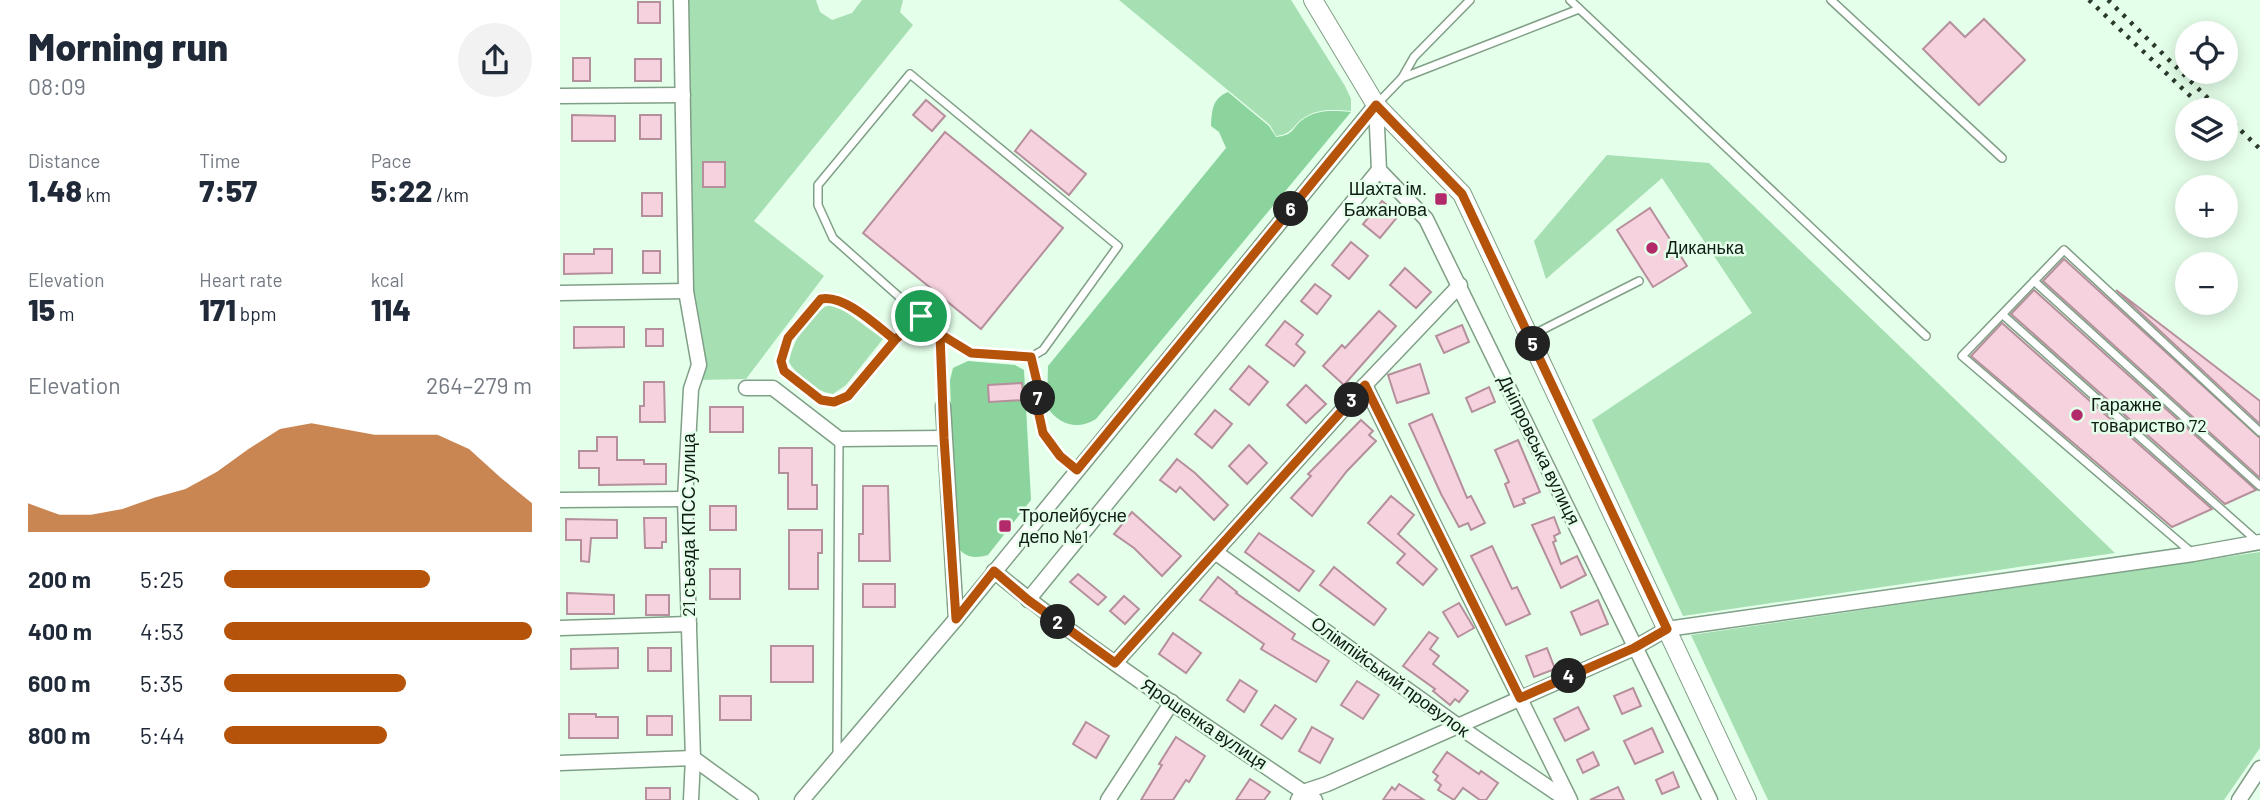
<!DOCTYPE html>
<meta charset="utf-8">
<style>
:root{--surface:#fff;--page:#f2f2f3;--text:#1f2937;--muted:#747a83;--accent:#b45309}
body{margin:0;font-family:Barlow,sans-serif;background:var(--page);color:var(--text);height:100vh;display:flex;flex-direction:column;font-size:26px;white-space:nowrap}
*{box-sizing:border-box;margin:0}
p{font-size:23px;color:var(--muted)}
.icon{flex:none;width:38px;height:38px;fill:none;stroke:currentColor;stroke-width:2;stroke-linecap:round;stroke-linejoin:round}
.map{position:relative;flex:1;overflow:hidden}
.sheet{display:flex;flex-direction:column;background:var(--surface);width:560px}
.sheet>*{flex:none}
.controls{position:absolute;left:1615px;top:21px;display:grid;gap:14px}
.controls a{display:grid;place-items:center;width:63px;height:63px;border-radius:50%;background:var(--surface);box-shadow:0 4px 18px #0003;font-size:35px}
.pin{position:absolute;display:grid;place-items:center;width:60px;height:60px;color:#fff;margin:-30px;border:4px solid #fff;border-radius:50%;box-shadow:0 2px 7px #0007}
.km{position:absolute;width:35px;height:35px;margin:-18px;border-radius:50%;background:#222;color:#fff;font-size:19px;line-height:35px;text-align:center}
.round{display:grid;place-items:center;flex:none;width:74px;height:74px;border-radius:37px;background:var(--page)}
.headline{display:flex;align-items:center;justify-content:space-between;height:119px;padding:0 28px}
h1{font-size:38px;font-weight:800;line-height:52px}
.metrics{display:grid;grid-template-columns:repeat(3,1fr);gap:10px;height:119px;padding:7px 28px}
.metrics div{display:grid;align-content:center}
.metrics b{font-size:30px;font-weight:800}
.metrics small{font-size:19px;font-weight:400}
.metrics p{font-size:19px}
.chart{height:196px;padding:14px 28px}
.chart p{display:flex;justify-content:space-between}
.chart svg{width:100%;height:126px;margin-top:7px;fill:var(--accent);opacity:.7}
ul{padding:0 28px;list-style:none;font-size:23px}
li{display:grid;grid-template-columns:112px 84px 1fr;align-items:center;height:52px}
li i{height:18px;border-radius:9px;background:var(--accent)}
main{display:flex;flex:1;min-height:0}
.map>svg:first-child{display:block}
</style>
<main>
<section class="sheet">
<div class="headline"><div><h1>Morning run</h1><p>08:09</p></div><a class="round"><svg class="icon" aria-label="share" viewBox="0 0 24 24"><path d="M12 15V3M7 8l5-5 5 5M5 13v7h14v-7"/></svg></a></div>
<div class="metrics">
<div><p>Distance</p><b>1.48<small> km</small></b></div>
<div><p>Time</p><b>7:57</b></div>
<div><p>Pace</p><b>5:22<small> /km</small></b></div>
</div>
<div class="metrics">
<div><p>Elevation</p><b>15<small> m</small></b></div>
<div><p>Heart rate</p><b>171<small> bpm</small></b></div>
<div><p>kcal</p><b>114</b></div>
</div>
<div class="chart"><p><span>Elevation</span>264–279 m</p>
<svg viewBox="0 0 160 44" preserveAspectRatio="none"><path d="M0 44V34L10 38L20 38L30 36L40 32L50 29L60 23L70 15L80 8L90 6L100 8L110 10L120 10L130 10L140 15L150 25L160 34V44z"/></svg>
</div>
<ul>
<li><b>200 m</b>5:25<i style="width:67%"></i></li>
<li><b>400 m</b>4:53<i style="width:100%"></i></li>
<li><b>600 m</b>5:35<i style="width:59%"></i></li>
<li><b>800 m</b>5:44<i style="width:53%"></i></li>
</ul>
</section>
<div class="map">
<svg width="1700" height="800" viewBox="0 0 1700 800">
<rect width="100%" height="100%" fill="#e4ffea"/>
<g fill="#a5dfb2">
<polygon points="124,0 256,0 260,12 272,20 292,13 302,0 343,0 340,12 353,25 194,221 264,276 186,379 138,380 129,291"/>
<path d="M559 0H731L785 86 791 99V111C774 110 760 108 745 117 732 125 734 134 716 136L710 125Z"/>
<polygon points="1047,155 1149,163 1555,553 1123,616 1032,420 1192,313 1102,178 986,279 974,241"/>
<path d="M269 305 282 309 323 339 286 385 273 394C258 393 236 375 229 362 232 342 249 313 269 305Z"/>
<polygon points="1700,552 1700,748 1664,800 1208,800 1131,635"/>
</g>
<g fill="#8cd49e">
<path d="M668 92 709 126 716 137C736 135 731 127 745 118 760 109 774 111 791 112L536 419C517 431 498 424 487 407L488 366 666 148 659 132 651 126C652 110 652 99 668 92Z"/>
<path d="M408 361 455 365 464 370 471 500 428 555C412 560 399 556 395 539L390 380 393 368Z"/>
</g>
<g fill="#f5d2dd" stroke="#b68f9c" stroke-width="2">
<rect x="78" y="2" width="22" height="21"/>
<polygon points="1424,19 1465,60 1419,105 1363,49 1390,22 1405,37"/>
<rect x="13" y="58" width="17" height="23"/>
<rect x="75" y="59" width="26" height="22"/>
<polygon points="366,100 385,116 372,131 353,115"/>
<polygon points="12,115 55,116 55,141 12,141"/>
<rect x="80" y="115" width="21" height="24"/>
<polygon points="471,130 526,174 509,195 455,151"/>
<polygon points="385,132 503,228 421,329 303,233"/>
<rect x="143" y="162" width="22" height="25"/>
<rect x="82" y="193" width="20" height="23"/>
<polygon points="822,201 839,215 820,238 803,224"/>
<polygon points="1090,208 1127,266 1093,287 1057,230"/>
<polygon points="791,242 808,256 789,279 772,265"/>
<polygon points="34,249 52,249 52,273 4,274 4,254 34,254"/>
<rect x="83" y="251" width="17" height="22"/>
<polygon points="1504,259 1700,438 1700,478 1483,281"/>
<polygon points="845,268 871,292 856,308 830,285"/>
<polygon points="755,284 771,296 757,314 741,301"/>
<polygon points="1474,290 1696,490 1665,504 1451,314"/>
<polygon points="1556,290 1700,401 1700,424"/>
<polygon points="819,311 836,326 784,385 763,366 782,345 785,348"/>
<polygon points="725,321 743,335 736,344 745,352 734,366 706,345"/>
<polygon points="1442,323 1652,509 1612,527 1411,356"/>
<polygon points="902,325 909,342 884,353 876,336"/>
<polygon points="14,327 64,327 64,347 14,348"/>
<rect x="86" y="329" width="17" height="17"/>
<polygon points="860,364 869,393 837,403 828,375"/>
<polygon points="689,366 708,382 689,405 670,389"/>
<polygon points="84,382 104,382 105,422 80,422 80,406 84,406"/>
<polygon points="462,383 464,400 429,402 428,385"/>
<polygon points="746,385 766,404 746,423 727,405"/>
<polygon points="929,387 935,402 912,412 906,398"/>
<rect x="150" y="407" width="33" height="25"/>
<polygon points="655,410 672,424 652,448 635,434"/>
<polygon points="872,414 907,498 911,496 925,523 911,530 908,523 899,527 881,494 849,424"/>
<polygon points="801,420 813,431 809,435 816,441 787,471 752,516 731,498 751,476 748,474"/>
<polygon points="37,437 57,437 57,460 84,460 84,464 106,464 106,484 39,485 39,468 19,468 19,451 37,451"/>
<polygon points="958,440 980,492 963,499 965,503 954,507 945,484 949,482 935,450"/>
<polygon points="689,445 707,463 687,484 669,466"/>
<polygon points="219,448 252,448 252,485 257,485 257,509 228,509 228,473 219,473"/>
<polygon points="617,459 635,473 668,505 654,520 620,487 616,492 600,480"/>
<polygon points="303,486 328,486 330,561 299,561 299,534 303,534"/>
<polygon points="831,496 854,515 838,534 877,569 863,585 837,563 845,554 808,523"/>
<rect x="150" y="506" width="26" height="24"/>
<polygon points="572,512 621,556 602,576 574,548 554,534"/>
<polygon points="994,517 1000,533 994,536 996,541 993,542 1001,564 1017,556 1026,575 1001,588 972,525"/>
<polygon points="84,518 106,518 106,542 102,542 102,548 85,548"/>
<polygon points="6,519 57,520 57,538 31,538 29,562 21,561 21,540 6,540"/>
<polygon points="229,530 262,530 262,553 258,553 258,589 229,589"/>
<polygon points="699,533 754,571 739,591 685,552"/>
<polygon points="932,546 952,589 957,587 970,614 946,625 911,556"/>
<polygon points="774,567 826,609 814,625 760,585"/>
<rect x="150" y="569" width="30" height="30"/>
<polygon points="518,574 546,597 538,605 510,582"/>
<polygon points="658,577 677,592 676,593 735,634 732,639 769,661 756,682 701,649 704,644 640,600"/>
<rect x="303" y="584" width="32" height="23"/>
<polygon points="7,593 54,595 54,614 7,614"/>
<rect x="86" y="595" width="23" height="20"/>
<polygon points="564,596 579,609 565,624 550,611"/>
<polygon points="1038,600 1048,624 1021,635 1011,612"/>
<polygon points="899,603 914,628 898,637 883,612"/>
<polygon points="869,632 878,638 870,649 879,656 873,664 908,691 899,702 895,699 890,705 873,691 875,689 843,666"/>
<polygon points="613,633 641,653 626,673 599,654"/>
<rect x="211" y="646" width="42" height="36"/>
<polygon points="58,648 58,668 11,669 11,649"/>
<rect x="88" y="648" width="23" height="23"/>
<polygon points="987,648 995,669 974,677 966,656"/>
<polygon points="680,680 697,691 684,712 667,700"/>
<polygon points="797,681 819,695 803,719 781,705"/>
<polygon points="1073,688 1081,706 1062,714 1054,696"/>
<rect x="160" y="696" width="31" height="24"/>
<polygon points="715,705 736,719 722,739 701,725"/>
<polygon points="1018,707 1029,729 1005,741 994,719"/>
<polygon points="9,714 36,714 36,717 58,717 58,738 9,738"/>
<rect x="87" y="716" width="25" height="19"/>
<polygon points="526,722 549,736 536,758 513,744"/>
<polygon points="752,727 773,739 760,763 739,751"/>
<polygon points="1092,728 1103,752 1075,764 1064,741"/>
<polygon points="616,737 645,756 629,782 626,780 613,800 581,800 602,765 599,764"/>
<polygon points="887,752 919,774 921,771 938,783 926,800 920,800 903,788 894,800 878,790 881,785 875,780 878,776 873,772"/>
<polygon points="1033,752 1039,765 1023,773 1017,760"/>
<polygon points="1113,772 1119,787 1102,794 1096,780"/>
<polygon points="690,779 710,792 704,800 676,800"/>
<polygon points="839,784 864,800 823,800 832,787 835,790"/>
<polygon points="1058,787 1064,800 1030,800"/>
<rect x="86" y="788" width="24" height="12"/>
</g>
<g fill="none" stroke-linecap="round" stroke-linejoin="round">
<defs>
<g id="service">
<polyline points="1010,0 1366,336"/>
<polyline points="1271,0 1442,158"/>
<polyline points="842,78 1019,9"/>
<polyline points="817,104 842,78 854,57 910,0"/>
<polyline points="1474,281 1700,486"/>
<polyline points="1443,315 1698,542"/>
<polyline points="381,334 411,353 458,357 471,357 483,350 558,246 350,74 258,185 258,205 273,238 381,334 383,406"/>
<polyline points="970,336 1079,281"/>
<path d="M336 340C317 326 284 294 261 299L228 338 221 361 224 371 261 400 273 402 288 396 336 340 361 316"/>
<polyline points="471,357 477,382 478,410 483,433 501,456 517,470"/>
<polyline points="1631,552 1402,356 1504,250 1700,432"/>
<polyline points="277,755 279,439"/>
</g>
<g id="minor">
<polyline points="121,0 126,291 139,365 131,389 125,499 133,758 131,800"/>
<polyline points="0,96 123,95"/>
<polyline points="816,105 819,170 866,219 1150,800"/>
<polyline points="0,293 126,291"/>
<polyline points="805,385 1010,800"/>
<polyline points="186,388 213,388 279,439 384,438"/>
<polyline points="383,406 396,619"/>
<polyline points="0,500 125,499"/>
<polyline points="655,552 898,726 1007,800"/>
<path d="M434 571C535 655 647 726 755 800"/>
<polyline points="468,600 819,170"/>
<polyline points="0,628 129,624"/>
<polyline points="555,663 805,385 900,285"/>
<polyline points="0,763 133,758 191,800"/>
<polyline points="242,800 396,619 816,105"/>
<polyline points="548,800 612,702"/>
<polyline points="738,800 743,792 767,784 1074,648 1107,629 1633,554 1700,542"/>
<polyline points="1679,800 1700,768"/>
</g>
<polyline id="tertiary" points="753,0 816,105 902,194 1187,800"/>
</defs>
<use href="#service" stroke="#809f87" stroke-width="10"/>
<use href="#minor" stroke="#809f87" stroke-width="17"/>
<use href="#tertiary" stroke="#809f87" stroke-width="20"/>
<use href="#service" stroke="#fff" stroke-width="7"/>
<use href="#minor" stroke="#fff" stroke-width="14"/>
<use href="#tertiary" stroke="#fff" stroke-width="18"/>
<g stroke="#2b392e" stroke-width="4.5" stroke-dasharray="3.5 7" stroke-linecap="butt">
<polyline points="1529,0 1645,110"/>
<polyline points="1548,0 1660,110"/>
<polyline points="1666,116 1700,149"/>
</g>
</g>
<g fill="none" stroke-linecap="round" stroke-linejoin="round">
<defs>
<path id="route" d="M361 316 335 340 288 396 274 402 261 400 224 371 221 361 228 338 261 299C284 294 317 326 335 340L361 316 380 334 384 438 396 619 434 571 468 600 555 663 805 385 960 698 1074 648 1107 629 902 194 816 105 517 470 500 456 483 433 478 410 477 382 471 357 411 353 380 334 361 316"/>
</defs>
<use href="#route" stroke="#fff" stroke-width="14"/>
<use href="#route" stroke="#b45309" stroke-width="9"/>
</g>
<g fill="#b32a6b" stroke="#e4ffea" stroke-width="2.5">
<rect x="874" y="192" width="14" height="14" rx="3.5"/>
<circle cx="1092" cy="248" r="7"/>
<circle cx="1517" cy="415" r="7"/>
<rect x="438" y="519" width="14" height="14" rx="3.5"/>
</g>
<g text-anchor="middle" stroke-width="5" stroke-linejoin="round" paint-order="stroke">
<g font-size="18" fill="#111d14" stroke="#e4ffea" text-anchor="start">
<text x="867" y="195" text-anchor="end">Шахта ім.<tspan x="867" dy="21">Бажанова</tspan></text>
<text x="1106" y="254">Диканька</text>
<text x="1531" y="411">Гаражне<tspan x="1531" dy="21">товариство 72</tspan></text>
<text x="459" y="522">Тролейбусне<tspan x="459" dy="21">депо №1</tspan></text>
</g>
<g font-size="18" fill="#111d14" stroke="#e4ffea">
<text transform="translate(979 450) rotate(64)" y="6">Дніпровська вулиця</text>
<text transform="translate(129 525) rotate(-90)" y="6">21 съезда КПСС улица</text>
<text transform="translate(830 677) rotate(36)" y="6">Олімпійський провулок</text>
<text transform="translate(644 724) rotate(34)" y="6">Ярошенка вулиця</text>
</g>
</g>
</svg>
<div class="controls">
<a><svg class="icon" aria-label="locate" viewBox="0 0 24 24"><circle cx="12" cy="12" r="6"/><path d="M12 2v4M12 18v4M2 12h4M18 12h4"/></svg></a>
<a><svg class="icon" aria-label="layers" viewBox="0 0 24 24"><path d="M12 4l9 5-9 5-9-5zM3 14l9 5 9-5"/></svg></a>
<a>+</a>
<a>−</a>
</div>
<div class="pin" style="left:361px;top:316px;background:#1e9e55"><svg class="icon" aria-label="arrive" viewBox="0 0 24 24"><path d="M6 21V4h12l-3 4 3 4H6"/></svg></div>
<b class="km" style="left:498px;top:622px">2</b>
<b class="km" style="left:792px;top:400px">3</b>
<b class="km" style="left:1009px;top:676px">4</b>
<b class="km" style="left:973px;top:344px">5</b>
<b class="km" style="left:731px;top:209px">6</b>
<b class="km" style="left:478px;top:398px">7</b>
</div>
</main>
